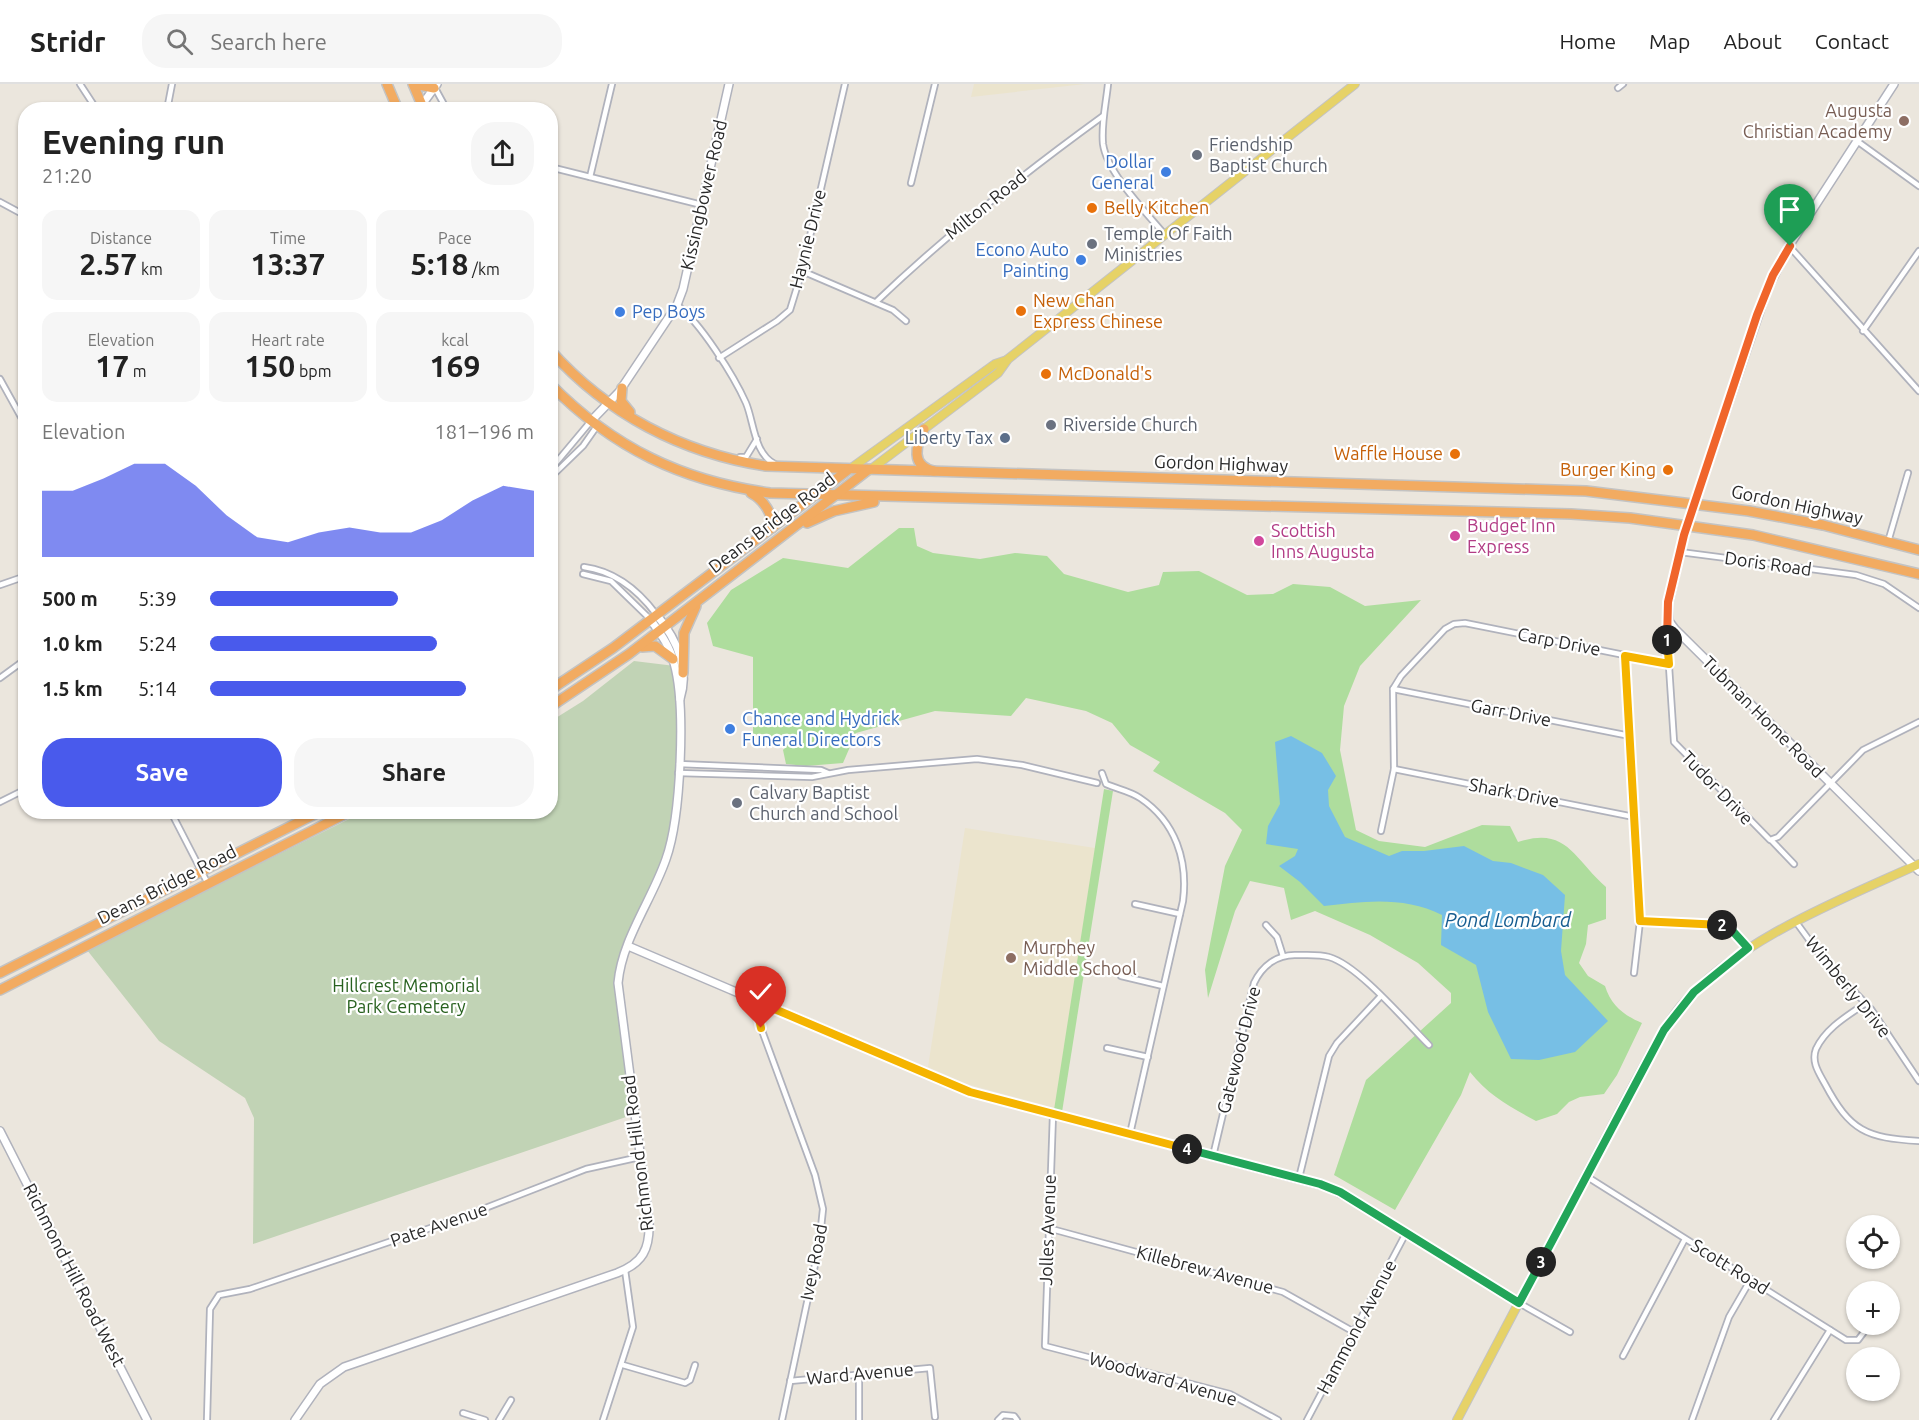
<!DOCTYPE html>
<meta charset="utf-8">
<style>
:root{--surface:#fff;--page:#f6f6f6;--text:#222;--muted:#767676;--line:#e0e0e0;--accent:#495aec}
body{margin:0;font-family:Ubuntu,sans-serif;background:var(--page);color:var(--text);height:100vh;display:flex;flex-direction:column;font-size:22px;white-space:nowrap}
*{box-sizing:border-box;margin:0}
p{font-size:20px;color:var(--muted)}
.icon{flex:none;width:33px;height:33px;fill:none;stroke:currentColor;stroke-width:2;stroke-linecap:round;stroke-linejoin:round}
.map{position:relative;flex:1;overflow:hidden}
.drawer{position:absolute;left:18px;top:18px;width:540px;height:717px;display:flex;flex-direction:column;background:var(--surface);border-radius:24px;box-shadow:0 2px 4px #0004}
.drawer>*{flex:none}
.tools{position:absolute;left:1846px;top:1131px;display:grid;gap:12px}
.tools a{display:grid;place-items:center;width:54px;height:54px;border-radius:50%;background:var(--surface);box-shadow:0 2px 4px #0004;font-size:30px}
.pin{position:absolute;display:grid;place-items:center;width:51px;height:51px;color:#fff;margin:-62px -26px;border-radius:50% 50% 50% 0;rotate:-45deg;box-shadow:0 0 6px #0007}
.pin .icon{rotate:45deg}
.km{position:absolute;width:30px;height:30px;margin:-15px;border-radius:50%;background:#222;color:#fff;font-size:16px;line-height:30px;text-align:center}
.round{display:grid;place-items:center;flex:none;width:63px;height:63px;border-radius:24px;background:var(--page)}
.headline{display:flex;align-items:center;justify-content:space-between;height:102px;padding:0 24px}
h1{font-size:33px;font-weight:600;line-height:45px}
.stats{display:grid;grid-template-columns:repeat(3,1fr);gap:9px;height:102px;padding:6px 24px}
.stats div{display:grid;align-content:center;border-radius:15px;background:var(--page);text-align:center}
.stats b{font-size:30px;font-weight:600}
.stats small{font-size:16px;font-weight:400}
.stats p{font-size:16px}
.chart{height:168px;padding:12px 24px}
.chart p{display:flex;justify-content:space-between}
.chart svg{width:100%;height:108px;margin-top:6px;fill:var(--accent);opacity:.7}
.cta{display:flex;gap:12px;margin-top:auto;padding:12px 24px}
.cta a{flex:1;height:69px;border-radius:24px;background:var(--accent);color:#fff;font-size:24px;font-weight:600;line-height:69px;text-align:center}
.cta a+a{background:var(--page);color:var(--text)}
ul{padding:0 24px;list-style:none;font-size:20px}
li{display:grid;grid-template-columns:96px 72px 1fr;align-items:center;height:45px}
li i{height:15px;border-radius:8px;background:var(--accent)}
header{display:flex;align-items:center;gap:36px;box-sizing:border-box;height:84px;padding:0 30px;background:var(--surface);border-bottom:2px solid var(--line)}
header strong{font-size:28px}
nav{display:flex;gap:33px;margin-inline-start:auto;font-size:21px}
.search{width:420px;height:54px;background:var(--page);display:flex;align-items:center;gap:15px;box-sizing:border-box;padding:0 21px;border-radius:24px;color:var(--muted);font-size:22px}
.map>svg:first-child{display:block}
</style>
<header>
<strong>Stridr</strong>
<div class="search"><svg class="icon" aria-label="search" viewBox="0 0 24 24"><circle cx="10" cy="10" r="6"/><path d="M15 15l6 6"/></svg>Search here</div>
<nav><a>Home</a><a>Map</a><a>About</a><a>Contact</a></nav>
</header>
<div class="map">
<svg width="1919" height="1336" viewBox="0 0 1919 1336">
<rect width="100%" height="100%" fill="#ebe6dd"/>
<g fill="#ebe4cd">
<polygon points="974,0 1085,0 971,13"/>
<polygon points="965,744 1095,764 1055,1024 967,1000 928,983"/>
</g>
<g fill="#aedd9d">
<path d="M899 444H914L917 462 933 469 980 475 1015 469 1047 472 1064 490 1128 508 1159 501 1163 488 1199 487 1247 511 1273 510 1293 500 1330 503 1365 522 1421 516 1360 582 1344 622 1340 666 1356 746 1379 757 1425 763 1482 741 1510 742 1518 758C1567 742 1573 774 1606 803V835L1588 841 1586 860 1579 879 1588 892 1605 902C1611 921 1623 931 1642 939L1617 991 1604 1010 1580 1013 1569 1018 1557 1030 1536 1037C1510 1023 1488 1011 1470 988L1461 1011 1395 1126 1334 1091 1366 996 1451 919V909L1418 879 1370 851 1315 827 1291 836 1284 804 1250 797 1235 827 1208 914 1205 886 1225 782 1242 746 1225 729 1153 687 1160 678 1130 661 1112 639 1086 627 1026 614 1011 632 935 627 856 649 843 679 806 682 786 680 783 666 791 656 753 650V573L713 562 707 539 731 506 783 474 848 484Z"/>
<polygon points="1104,705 1113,707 1062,1028 1054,1026"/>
</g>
<polygon fill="#c1d3b5" points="634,577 675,582 679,647 678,706 667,774 620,881 620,924 629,1032 253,1160 254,1034 245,1014 159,957 87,866 363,728 550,728 551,637 583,617"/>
<path fill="#77bfe5" d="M1291 652 1322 669 1336 692 1328 706 1329 722 1345 753 1389 772 1402 767H1424L1464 762 1493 777 1511 779 1543 791 1565 811 1561 867 1565 891 1608 937 1575 968 1539 976 1511 975 1488 928 1476 881 1441 861 1442 831C1405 812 1364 817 1324 822L1300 798 1279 782 1295 772 1298 765 1266 760 1268 742 1280 720 1275 658Z"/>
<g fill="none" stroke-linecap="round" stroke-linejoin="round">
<defs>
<g id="street">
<polyline points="80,0 97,26"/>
<path d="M1108 0C1106 20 1101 40 1103 60 1107 89 1146 128 1165 151"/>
<polyline points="435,4 447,26"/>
<polyline points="1618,4 1623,0"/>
<polyline points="167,26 172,0"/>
<polyline points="1857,57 1919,102"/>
<polyline points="550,83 702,121"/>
<polyline points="590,93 612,0"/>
<polyline points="911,99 935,0"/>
<polyline points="0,118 26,132"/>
<polyline points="1789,162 1919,307"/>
<polyline points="802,187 893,226 906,237"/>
<path d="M876 218C947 150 1023 90 1103 32"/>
<path d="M677 221C700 238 734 292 746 319 754 338 754 370 775 380"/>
<polyline points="1863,247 1919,167"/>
<polyline points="719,274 777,237 790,226 802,187 845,0"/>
<polyline points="0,295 26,342"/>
<polyline points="740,373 746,373 757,355"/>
<polyline points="550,386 591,337"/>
<polyline points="550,394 583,362 597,342"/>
<polyline points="1888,458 1908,389"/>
<polyline points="1680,468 1856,491 1884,500 1919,524"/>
<path d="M584 483C614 487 638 506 656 530"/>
<polyline points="583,490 611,497 650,535"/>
<polyline points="0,501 26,492"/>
<polyline points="1669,537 1667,552 1674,658 1770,756 1778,753 1863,666 1919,638"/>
<polyline points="1625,572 1640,837 1634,889"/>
<polyline points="0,594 26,575"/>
<polyline points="1393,605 1630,652"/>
<polyline points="679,680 821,686 828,689"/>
<polyline points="1394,685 1634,733"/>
<polyline points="678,689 812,693 848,686 977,675 1022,681 1097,699"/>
<path d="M1102 689 1106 700C1117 705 1130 707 1140 714 1176 738 1188 777 1183 817L1130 1050"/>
<polyline points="0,718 26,705"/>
<polyline points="171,728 207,798"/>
<polyline points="1381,747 1394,685 1393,605 1401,592 1445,545 1454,540 1465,539 1669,580"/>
<polyline points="1772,757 1794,780"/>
<polyline points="1135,820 1180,830"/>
<polyline points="1640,837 1727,842 1748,864"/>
<polyline points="1796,838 1823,875 1871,925 1919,997"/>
<polyline points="1266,841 1277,853 1283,872"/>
<polyline points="1121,892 1163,902"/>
<path d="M1866 919C1847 932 1826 944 1816 965 1811 978 1819 989 1825 1000 1850 1047 1866 1054 1919 1057"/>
<polyline points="765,921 760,931 761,944 815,1091 823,1125 819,1162 782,1336"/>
<polyline points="1107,964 1148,973"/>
<polyline points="1053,1030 1045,1262 1230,1310 1278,1336"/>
<path d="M1213 1072 1254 899C1262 882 1277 870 1297 871 1307 871 1319 870 1329 873 1358 881 1406 938 1429 961"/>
<polyline points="1586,1092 1846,1256 1858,1256 1870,1240"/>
<polyline points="1299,1094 1329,972 1337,959 1380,913"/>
<polyline points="1048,1144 1283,1208 1354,1248"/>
<polyline points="1519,1219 1570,1248"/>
<polyline points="1623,1272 1685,1155"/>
<polyline points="623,1281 685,1299 690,1296 695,1281"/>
<polyline points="859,1291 859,1336"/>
<polyline points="790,1297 930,1284 935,1333"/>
<polyline points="463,1329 485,1336"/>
<polyline points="207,1336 210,1225 219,1211 250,1205 457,1135 586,1085 640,1073"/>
<polyline points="499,1336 511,1316"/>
<polyline points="603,1336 633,1243 625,1186"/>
<polyline points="998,1336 1003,1331 1014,1332 1017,1336"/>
<polyline points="1307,1336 1406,1149"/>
<polyline points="1692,1336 1729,1233 1751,1195"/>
<polyline points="1774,1336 1830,1246"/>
</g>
<g id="secondary">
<polyline points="1894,0 1789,162 1767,206 1684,451 1669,518 1669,537 1675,545 1919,787"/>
<polyline points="421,22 437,0"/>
<polyline points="591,337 619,308 677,221 683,205 729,0"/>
<path d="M656 530C676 554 690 583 680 615"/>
<polyline points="628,862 971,1008 1328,1103 1355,1117 1519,1219"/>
<polyline points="0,1047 147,1336"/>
<path d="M295 1336 320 1300 344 1283 617 1189C643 1179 650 1165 649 1138L618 899C622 855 652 816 666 775 681 733 686 621 674 579 670 562 660 549 650 535"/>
</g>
<g id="primary">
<polyline points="850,385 995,280 1007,276"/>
<polyline points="870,386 998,289 1008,275 1355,0"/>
<path d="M1457 1336 1636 996C1650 971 1663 944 1681 922 1738 855 1840 816 1919 780"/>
</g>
<g id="highway">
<polyline points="387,0 398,26"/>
<polyline points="413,0 424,26"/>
<polyline points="414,0 434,4"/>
<path d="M550 266C607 330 682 369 766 382L1586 407 1749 427 1823 441 1919 466"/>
<path d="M550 300C613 364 682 397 770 409L1571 430 1630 434 1753 451 1919 490"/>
<polyline points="622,304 621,317 630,328"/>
<path d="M924 345C916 361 910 382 934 387"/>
<path d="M751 409C764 416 773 430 772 444"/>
<polyline points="807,439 834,427 874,418"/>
<polyline points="642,563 655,562 673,575"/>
<polyline points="683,589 684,549 696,522"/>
<polyline points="550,606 613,564 848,386"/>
<polyline points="550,623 629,570 868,386"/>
<polyline points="0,889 319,728"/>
<polyline points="0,906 349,728"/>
</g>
</defs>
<use href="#street" stroke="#b0b2bc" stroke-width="8"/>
<use href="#secondary" stroke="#b0b2bc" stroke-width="10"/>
<use href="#primary" stroke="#c3c3c3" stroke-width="10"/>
<use href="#highway" stroke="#c3c3c3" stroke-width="12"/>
<use href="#street" stroke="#fff" stroke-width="4.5"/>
<use href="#secondary" stroke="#fff" stroke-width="7"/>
<use href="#primary" stroke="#e6d267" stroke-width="8"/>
<use href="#highway" stroke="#f2ab61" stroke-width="9"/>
</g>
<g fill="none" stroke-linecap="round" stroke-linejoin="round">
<defs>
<polyline id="split-1" points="1667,556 1668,518 1684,451 1757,231 1773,191 1790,162"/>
<polyline id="split-2" points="1667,556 1669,580 1625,572 1640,837 1722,841"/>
<polyline id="split-3" points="1541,1178 1664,946 1694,908 1748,864 1729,843 1722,841"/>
<polyline id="split-4" points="1187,1065 1320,1100 1340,1108 1519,1219 1541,1178"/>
<polyline id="split-5" points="761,944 759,935 765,921 970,1008 1187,1065"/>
</defs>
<use href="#split-1" stroke="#fff" stroke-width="12"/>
<use href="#split-2" stroke="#fff" stroke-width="12"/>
<use href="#split-3" stroke="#fff" stroke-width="12"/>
<use href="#split-4" stroke="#fff" stroke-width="12"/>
<use href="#split-5" stroke="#fff" stroke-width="12"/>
<use href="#split-1" stroke="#f0652b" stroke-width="8"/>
<use href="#split-2" stroke="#f5b400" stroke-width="8"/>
<use href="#split-3" stroke="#22a559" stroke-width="8"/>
<use href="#split-4" stroke="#22a559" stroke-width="8"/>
<use href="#split-5" stroke="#f5b400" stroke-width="8"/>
</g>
<g fill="#8d6e63" stroke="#fff" stroke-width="2">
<circle cx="1904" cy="37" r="6"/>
<circle cx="1011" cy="874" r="6"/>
</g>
<g fill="#6b7280" stroke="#fff" stroke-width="2">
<circle cx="1197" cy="71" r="6"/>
<circle cx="1092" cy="160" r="6"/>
<circle cx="1051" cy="341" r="6"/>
<circle cx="737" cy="719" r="6"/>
</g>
<g fill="#3f7fe0" stroke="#fff" stroke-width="2">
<circle cx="1166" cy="88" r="6"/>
<circle cx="1081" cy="176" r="6"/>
<circle cx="620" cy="228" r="6"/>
<circle cx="730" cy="645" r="6"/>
</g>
<g fill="#e8710a" stroke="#fff" stroke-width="2">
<circle cx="1092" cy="124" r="6"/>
<circle cx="1021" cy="227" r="6"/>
<circle cx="1046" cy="290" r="6"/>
<circle cx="1455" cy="370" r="6"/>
<circle cx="1668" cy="386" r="6"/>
</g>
<circle fill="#5c6f8a" stroke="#fff" stroke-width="2" cx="1005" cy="354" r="6"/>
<g fill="#d1479c" stroke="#fff" stroke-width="2">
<circle cx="1455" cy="452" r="6"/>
<circle cx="1259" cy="457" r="6"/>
</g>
<g text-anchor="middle" stroke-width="4.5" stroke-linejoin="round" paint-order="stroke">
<g font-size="18" fill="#785e54" stroke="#fff" text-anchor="end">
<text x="1892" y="33">Augusta<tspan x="1892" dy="21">Christian Academy</tspan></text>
<text x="1023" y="870" text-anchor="start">Murphey<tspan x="1023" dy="21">Middle School</tspan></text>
</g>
<g font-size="18" fill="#5b616d" stroke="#fff" text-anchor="start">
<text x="1209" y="67">Friendship<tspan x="1209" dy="21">Baptist Church</tspan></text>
<text x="1104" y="156">Temple Of Faith<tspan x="1104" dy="21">Ministries</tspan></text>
<text x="1063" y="347">Riverside Church</text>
<text x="749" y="715">Calvary Baptist<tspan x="749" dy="21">Church and School</tspan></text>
</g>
<g font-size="18" fill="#366cbe" stroke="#fff" text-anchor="end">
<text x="1154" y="84">Dollar<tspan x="1154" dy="21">General</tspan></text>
<text x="1069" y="172">Econo Auto<tspan x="1069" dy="21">Painting</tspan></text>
<text x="632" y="234" text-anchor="start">Pep Boys</text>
<text x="742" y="641" text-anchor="start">Chance and Hydrick<tspan x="742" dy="21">Funeral Directors</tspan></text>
</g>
<g font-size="18" fill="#2a2a2a" stroke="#fff">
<text transform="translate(704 111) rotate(-77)" y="6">Kissingbower Road</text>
<text transform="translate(986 121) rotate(-39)" y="6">Milton Road</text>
<text transform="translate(808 155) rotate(-76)" y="6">Haynie Drive</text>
<text transform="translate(1221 380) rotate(2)" y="6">Gordon Highway</text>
<text transform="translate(1797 421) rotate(12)" y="6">Gordon Highway</text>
<text transform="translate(772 439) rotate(-37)" y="6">Deans Bridge Road</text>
<text transform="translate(1768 480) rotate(8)" y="6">Doris Road</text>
<text transform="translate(1559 558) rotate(11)" y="6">Carp Drive</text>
<text transform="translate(1511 629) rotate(11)" y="6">Garr Drive</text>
<text transform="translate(1763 633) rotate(45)" y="6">Tubman Home Road</text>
<text transform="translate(1717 704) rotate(46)" y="6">Tudor Drive</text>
<text transform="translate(1514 709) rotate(11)" y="6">Shark Drive</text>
<text transform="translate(167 801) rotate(-27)" y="6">Deans Bridge Road</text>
<text transform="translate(1848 903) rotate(51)" y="6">Wimberly Drive</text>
<text transform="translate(1239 966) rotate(-76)" y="6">Gatewood Drive</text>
<text transform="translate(638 1069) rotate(-97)" y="6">Richmond Hill Road</text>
<text transform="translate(439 1141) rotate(-19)" y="6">Pate Avenue</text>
<text transform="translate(1048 1146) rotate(-88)" y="6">Jolles Avenue</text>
<text transform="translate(814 1178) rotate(-79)" y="6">Ivey Road</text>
<text transform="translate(1730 1183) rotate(32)" y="6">Scott Road</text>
<text transform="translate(1205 1186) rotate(15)" y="6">Killebrew Avenue</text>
<text transform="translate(74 1191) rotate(63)" y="6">Richmond Hill Road West</text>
<text transform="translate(1357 1243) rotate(-62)" y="6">Hammond Avenue</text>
<text transform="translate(860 1290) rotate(-5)" y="6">Ward Avenue</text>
<text transform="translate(1163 1295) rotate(16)" y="6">Woodward Avenue</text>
</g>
<g font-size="18" fill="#c56008" stroke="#fff" text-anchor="start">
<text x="1104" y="130">Belly Kitchen</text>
<text x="1033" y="223">New Chan<tspan x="1033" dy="21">Express Chinese</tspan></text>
<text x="1058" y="296">McDonald's</text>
<text x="1443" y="376" text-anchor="end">Waffle House</text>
<text x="1656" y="392" text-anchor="end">Burger King</text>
</g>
<g font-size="18" fill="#4e5e75" stroke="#fff" text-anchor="end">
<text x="993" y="360">Liberty Tax</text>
</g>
<g font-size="18" fill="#b23c85" stroke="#fff" text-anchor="start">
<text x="1467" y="448">Budget Inn<tspan x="1467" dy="21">Express</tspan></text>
<text x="1271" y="453">Scottish<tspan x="1271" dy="21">Inns Augusta</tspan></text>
</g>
<g font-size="18" fill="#28611f" stroke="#fff">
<text x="406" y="908">Hillcrest Memorial<tspan x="406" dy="21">Park Cemetery</tspan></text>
</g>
<g font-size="20" font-style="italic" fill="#175d90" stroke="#fff">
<text x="1508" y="843">Pond Lombard</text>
</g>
</g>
</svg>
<div class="tools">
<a><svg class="icon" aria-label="locate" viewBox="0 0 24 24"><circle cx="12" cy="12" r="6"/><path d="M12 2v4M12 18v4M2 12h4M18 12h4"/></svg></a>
<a>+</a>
<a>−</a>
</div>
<div class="pin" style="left:1790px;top:162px;background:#1e9e55"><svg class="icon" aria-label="arrive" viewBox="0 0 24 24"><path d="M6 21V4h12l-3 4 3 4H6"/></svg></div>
<div class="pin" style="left:761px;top:944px;background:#d93025"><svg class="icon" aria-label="check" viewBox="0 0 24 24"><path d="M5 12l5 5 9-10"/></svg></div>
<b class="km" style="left:1667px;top:556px">1</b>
<b class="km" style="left:1722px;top:841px">2</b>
<b class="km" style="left:1541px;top:1178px">3</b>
<b class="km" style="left:1187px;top:1065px">4</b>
<section class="drawer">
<div class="headline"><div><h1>Evening run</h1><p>21:20</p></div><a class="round"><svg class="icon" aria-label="share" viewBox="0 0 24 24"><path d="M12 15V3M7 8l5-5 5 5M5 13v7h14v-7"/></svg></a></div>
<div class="stats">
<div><p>Distance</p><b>2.57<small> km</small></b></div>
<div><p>Time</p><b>13:37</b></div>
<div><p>Pace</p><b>5:18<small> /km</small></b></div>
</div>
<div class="stats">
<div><p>Elevation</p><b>17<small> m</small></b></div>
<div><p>Heart rate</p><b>150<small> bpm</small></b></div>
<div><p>kcal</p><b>169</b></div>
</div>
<div class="chart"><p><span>Elevation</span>181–196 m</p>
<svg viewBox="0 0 160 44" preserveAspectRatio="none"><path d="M0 44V17L10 17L20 12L30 6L40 6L50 15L60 27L70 36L80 38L90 34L100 32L110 34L120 34L130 29L140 21L150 15L160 17V44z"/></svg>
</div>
<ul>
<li><b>500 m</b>5:39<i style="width:58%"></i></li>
<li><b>1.0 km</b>5:24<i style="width:70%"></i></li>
<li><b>1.5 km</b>5:14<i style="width:79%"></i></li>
</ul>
<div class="cta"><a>Save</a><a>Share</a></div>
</section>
</div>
